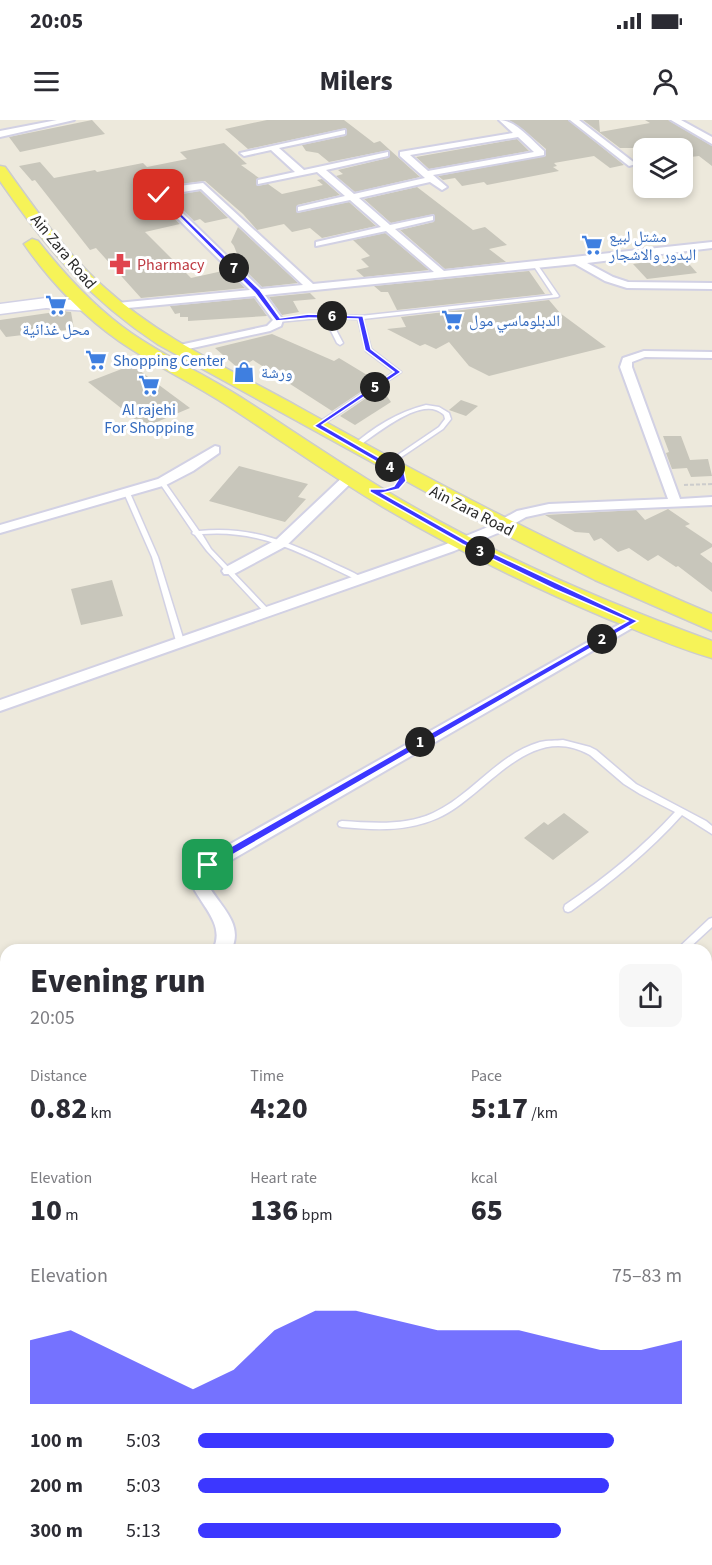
<!DOCTYPE html>
<meta charset="utf-8">
<style>
:root{--surface:#fff;--page:#f7f7f7;--text:#2b2b33;--muted:#7c7c81;--accent:#3c37ff}
body{margin:0;font-family:"Source Sans 3","Noto Naskh Arabic",sans-serif;background:var(--page);color:var(--text);height:100vh;display:flex;flex-direction:column;font-size:22px;white-space:nowrap}
*{box-sizing:border-box;margin:0}
p{font-size:20px;color:var(--muted)}
.icon{flex:none;width:33px;height:33px;fill:none;stroke:currentColor;stroke-width:2;stroke-linecap:round;stroke-linejoin:round}
.map{position:relative;flex:1;overflow:hidden}
.details{position:absolute;left:0px;top:824px;width:712px;height:622px;display:flex;flex-direction:column;background:var(--surface);border-radius:18px 18px 0 0;box-shadow:0 3px 9px #0003}
.details>*{flex:none}
.fabs{position:absolute;left:633px;top:18px;display:grid;gap:12px}
.fabs a{display:grid;place-items:center;width:60px;height:60px;border-radius:12px;background:var(--surface);box-shadow:0 3px 9px #0003;font-size:30px}
.pin{position:absolute;display:grid;place-items:center;width:51px;height:51px;color:#fff;margin:-26px;border-radius:12px;box-shadow:0 3px 9px #0006}
.km{position:absolute;width:30px;height:30px;margin:-15px;border-radius:50%;background:#222;color:#fff;font-size:16px;line-height:30px;text-align:center}
.round{display:grid;place-items:center;flex:none;width:63px;height:63px;border-radius:12px;background:var(--page)}
.headline{display:flex;align-items:center;justify-content:space-between;height:102px;padding:0 30px}
h1{font-size:33px;font-weight:800;line-height:45px}
.figures{display:grid;grid-template-columns:repeat(3,1fr);gap:9px;height:102px;padding:6px 30px}
.figures div{display:grid;align-content:center}
.figures b{font-size:30px;font-weight:800}
.figures small{font-size:16px;font-weight:400}
.figures p{font-size:16px}
.chart{height:168px;padding:12px 30px}
.chart p{display:flex;justify-content:space-between}
.chart svg{width:100%;height:108px;margin-top:6px;fill:var(--accent);opacity:.7}
ul{padding:0 30px;list-style:none;font-size:20px}
li{display:grid;grid-template-columns:96px 72px 1fr;align-items:center;height:45px}
li i{height:15px;border-radius:8px;background:var(--accent)}
.status{display:flex;justify-content:space-between;align-items:center;height:42px;padding:0 30px;background:var(--surface);direction:ltr}
.status svg{height:16px;fill:currentColor}
header{display:flex;justify-content:space-between;align-items:center;height:78px;padding:0 30px;background:var(--surface);font-size:27px;font-weight:800}
.map>svg:first-child{display:block}
</style>
<div class="status"><b>20:05</b><svg viewBox="0 0 49 12"><path d="M0 12V9h3v3zM5 12V6h3v6zM10 12V3h3v9zM15 12V0h3v12zM26 1h20v11H26zM47 4h2v5h-2z"/></svg></div>
<header><svg class="icon" aria-label="menu" viewBox="0 0 24 24"><path d="M4 6h16M4 12h16M4 18h16"/></svg>Milers<svg class="icon" aria-label="person" viewBox="0 0 24 24"><circle cx="12" cy="8" r="4"/><path d="M4 21q1-7 8-7t8 7"/></svg></header>
<div class="map">
<svg width="712" height="1445" viewBox="0 0 712 1445">
<rect width="100%" height="100%" fill="#ede9dc"/>
<g fill="#c8c6bb">
<polygon points="92,0 105,14 20,32 9,17"/>
<polygon points="267,0 344,0 374,23 380,21 420,57 355,72 336,56 343,54 338,50 388,38 389,30 329,42 318,33 306,31 302,25 345,16 346,8 248,29 225,9"/>
<polygon points="509,0 568,0 624,45 610,48 594,36 554,43 557,46 553,47 559,51 487,65 484,62 462,66 455,58 443,60 438,56 546,36 546,29 524,10"/>
<polygon points="583,0 599,0 600,12 650,3 645,0 668,0 712,26 712,46 699,36 682,38 682,28 620,28"/>
<polygon points="517,19 529,31 429,49 416,37"/>
<polygon points="224,23 247,44 241,45 259,58 256,60 257,66 268,64 282,74 323,65 317,60 322,59 340,75 297,85 297,93 349,82 376,106 322,118 310,108 292,112 284,104 257,110 243,94 205,61 163,66 153,73 152,77 180,104 145,112 191,158 227,150 245,168 141,178 96,128 90,130 35,60 32,61 19,46 40,42 54,58 95,50 97,52 143,43 147,47 187,39 180,32"/>
<polygon points="417,67 473,110 485,107 507,125 489,129 506,142 445,149 400,110 434,102 434,94 391,103 364,79"/>
<polygon points="200,71 228,98 205,103 200,99 194,101 169,76"/>
<polygon points="238,107 298,163 262,167 242,147 234,126 231,122"/>
<polygon points="385,113 429,150 364,157 356,150 369,147 361,139 370,136 353,120"/>
<polygon points="683,137 697,153 647,159 633,144"/>
<polygon points="529,151 545,174 397,190 388,172 381,172 374,166"/>
<polygon points="310,173 316,179 293,181 299,192 282,195 269,177"/>
<polygon points="254,178 267,196 188,201 188,197 180,197 180,193 175,194 170,186"/>
<polygon points="549,180 560,193 606,227 489,256 469,246 449,222 436,229 425,224 420,226 387,209 406,207 401,197"/>
<polygon points="62,191 71,192 74,209 6,217 0,209 0,200"/>
<polygon points="272,214 334,241 339,238 377,261 332,291 253,240 239,249 215,228"/>
<polygon points="132,245 190,288 145,307 88,262"/>
<polygon points="381,268 391,282 355,305 340,296"/>
<polygon points="461,280 478,286 466,296 449,290"/>
<polygon points="663,316 681,316 690,340 708,339 712,356 691,357 687,348 672,349 666,333 669,332"/>
<polygon points="239,346 308,364 298,377 306,379 285,402 209,381"/>
<polygon points="668,389 690,404 685,406 712,424 712,427 700,434 712,443 712,472 678,446 676,447 658,435 648,441 629,428 618,432 601,418 594,421 589,413 575,412 545,395 636,390 645,400"/>
<polygon points="112,460 123,496 81,505 71,469"/>
<polygon points="564,693 589,712 553,740 524,718 544,702 548,705"/>
</g>
<g fill="none" stroke-linecap="round" stroke-linejoin="round">
<defs>
<g id="service">
<polygon points="533,144 537,144 559,176 558,177 363,199 371,229 401,252 319,307 315,307 315,305 394,252 366,231 358,199 326,198 333,204 343,223 340,225 337,223 328,205 320,198 278,202 275,200 276,199 321,194 360,196 553,175 533,145"/>
<path d="M426 285 439 287 449 293 451 299 443 309 388 346H384L383 345 439 307 445 299 444 295C442 293 439 291 436 290 414 282 374 316 356 328L351 327C372 308 398 292 426 285Z"/>
<path d="M162 360 164 361 199 411C249 406 284 420 329 441 340 447 353 451 362 458L361 460H357C304 435 262 409 202 414L211 429 270 491 269 493H265L207 431 195 415 193 414 192 413 193 412 159 362Z"/>
<polygon points="127,371 130,373 158,437 184,521 183,523 177,523 176,521 152,437 124,373"/>
<path d="M563 620 590 627 596 630 636 664 706 701 712 706V714L682 695C649 732 611 762 571 791L568 792 565 791 564 788 565 785C605 758 642 728 675 692L640 674 624 664 590 635C529 600 487 676 438 698 407 712 375 710 342 707L339 706 338 704 339 702 342 701C372 703 405 706 433 693 472 675 498 634 540 622 548 620 556 621 563 620Z"/>
<polygon points="712,798 712,807 687,830 676,830 709,799"/>
</g>
<g id="minor">
<polygon points="57,0 74,0 0,17 0,11"/>
<path d="M499 0C516 0 531 20 544 31V35L433 55 447 67 442 70 430 62 359 78 390 105 433 96V100L395 109 444 151 712 122V128L587 143 613 157 628 162 712 163V169L627 168 605 161 575 144 265 175 283 200 281 206 270 211 179 231 175 230V226L267 206 273 200 255 176 117 189 112 186 117 183 250 170 154 75 163 68 203 63 313 164 434 152 386 111 316 126V122L381 107 350 80 298 91V87L345 76 317 52 258 64V60L295 52 271 30 244 36 240 33 345 10V14L279 28 304 50 388 32V36L326 50 354 74 425 58 400 36V32L513 13ZM518 17 534 32 428 51 410 35ZM201 69 303 165 261 169 164 75Z"/>
<polygon points="570,0 579,0 636,44 629,46"/>
<polygon points="671,0 681,0 712,17 712,24"/>
<polygon points="644,231 712,232 712,238 645,237 632,242 632,247 680,379 712,377 712,385 549,392 526,397 498,413 454,431 0,591 0,580 444,425 488,407 517,391 549,384 668,379 620,247 623,238"/>
<polygon points="215,326 219,327 219,333 193,351 166,365 0,413 0,405 158,359"/>
<polygon points="350,353 354,354 356,357 354,360 286,426 234,454 224,454 222,451 224,448 276,420 346,354"/>
<path d="M634 496 641 501 639 504 214 750 210 753 207 763C218 785 245 803 231 830H213C226 804 201 786 191 763L194 750 202 740Z"/>
<polygon points="6,971 6,991 0,993 0,973"/>
<polygon points="0,1104 6,1106 6,1135 0,1132"/>
<polygon points="6,1253 6,1276 0,1278 0,1255"/>
<polygon points="40,1440 71,1440 69,1445 38,1445"/>
<polygon points="472,1440 502,1440 500,1445 470,1445"/>
<polygon points="634,1440 660,1440 662,1445 636,1445"/>
</g>
<polygon id="secondary" points="46,178 89,181 97,186 89,191 46,188 0,194 0,184"/>
<g id="primary">
<path d="M0 46 5 47C36 90 66 134 106 169 161 219 230 249 295 285 431 361 568 433 712 494V511L595 460 488 406 159 225C88 178 47 129 0 61Z"/>
<path d="M32 119 38 121C65 155 95 188 131 213 167 238 208 256 245 280 296 313 345 347 398 378 497 436 604 482 712 521V538C676 528 641 512 606 498 530 466 454 429 383 387 331 356 282 321 231 288 195 264 155 246 119 221 82 195 49 160 24 124Z"/>
</g>
</defs>
<use href="#service" stroke="#d2d1e4" stroke-width="3"/>
<use href="#minor" stroke="#d2d1e4" stroke-width="4"/>
<use href="#secondary" stroke="#d2d1e4" stroke-width="3"/>
<use href="#primary" stroke="#ccc" stroke-width="3"/>
<polyline stroke="#ccc" stroke-width="2" stroke-dasharray="4 2" stroke-linecap="butt" points="684,365 712,364"/>
<use href="#service" fill="#fff" fill-rule="evenodd"/>
<use href="#minor" fill="#fff" fill-rule="evenodd"/>
<use href="#secondary" fill="#fff" fill-rule="evenodd"/>
<use href="#primary" fill="#f6f358" fill-rule="evenodd"/>
</g>
<polygon fill="#3c37ff" stroke="#fff" stroke-width="1.5" points="157,74 161,74 260,170 280,198 309,194 363,196 371,229 401,252 322,305 404,352 406,361 399,369 382,373 467,421 638,501 208,749 203,745 204,742 628,501 554,469 462,424 370,372 370,369 385,369 394,366 398,360 398,354 314,306 394,252 365,230 358,199 309,198 276,201 255,173"/>
<defs>
<symbol id="supermarket-bare" viewBox="-9 -9 18 18"><path d="M-6-5.5h2.5l.6 2H6L4.5 2H-2.5L-4.4-4H-6ZM-1.5 3.2a1.3 1.3 0 1 0 .1 0ZM3 3.2a1.3 1.3 0 1 0 .1 0Z" fill="#3f7fe0" stroke="#fff" stroke-width="2.5" paint-order="stroke"/></symbol>
<symbol id="pharmacy-bare" viewBox="-9 -9 18 18"><path d="M-2-6h4v4h4v4h-4v4h-4v-4h-4v-4h4Z" fill="#e0444e" stroke="#fff" stroke-width="2.5" paint-order="stroke"/></symbol>
<symbol id="shop-bare" viewBox="-9 -9 18 18"><path d="M-5-2.5h2.3a2.7 3.5 0 0 1 5.4 0H5L5.5 6h-11ZM-1.5-2.5h3a1.5 2.3 0 0 0-3 0Z" fill="#3f7fe0" stroke="#fff" stroke-width="2.5" paint-order="stroke"/></symbol>
</defs>
<g fill-rule="evenodd">
<use href="#supermarket-bare" x="577" y="110" width="30" height="30"/>
<use href="#pharmacy-bare" x="105" y="129" width="30" height="30"/>
<use href="#supermarket-bare" x="41" y="170" width="30" height="30"/>
<use href="#supermarket-bare" x="437" y="185" width="30" height="30"/>
<use href="#supermarket-bare" x="81" y="225" width="30" height="30"/>
<use href="#shop-bare" x="229" y="237" width="30" height="30"/>
<use href="#supermarket-bare" x="134" y="250" width="30" height="30"/>
</g>
<g text-anchor="middle" stroke-width="6" stroke-linejoin="round" paint-order="stroke">
<g font-size="16" fill="#366cbe" stroke="#fff" text-anchor="start">
<text x="609" y="122">مشتل لبيع<tspan x="609" dy="18">البدور والاشجار</tspan></text>
<text x="469" y="206">الدبلوماسي مول</text>
<text x="56" y="215" text-anchor="middle">محل غذائية</text>
<text x="113" y="246">Shopping Center</text>
<text x="261" y="258">ورشة</text>
<text x="149" y="295" text-anchor="middle">Al rajehi<tspan x="149" dy="18">For Shopping</tspan></text>
</g>
<g font-size="16" fill="#2a2a2a" stroke="#fff">
<text transform="translate(64 131) rotate(50)" y="6">Ain Zara Road</text>
<text transform="translate(472 390) rotate(27)" y="6">Ain Zara Road</text>
</g>
<g font-size="16" fill="#be3a42" stroke="#fff" text-anchor="start">
<text x="137" y="150">Pharmacy</text>
</g>
</g>
</svg>
<div class="fabs">
<a><svg class="icon" aria-label="layers" viewBox="0 0 24 24"><path d="M12 4l9 5-9 5-9-5zM3 14l9 5 9-5"/></svg></a>
</div>
<div class="pin" style="left:208px;top:745px;background:#1e9e55"><svg class="icon" aria-label="arrive" viewBox="0 0 24 24"><path d="M6 21V4h12l-3 4 3 4H6"/></svg></div>
<div class="pin" style="left:159px;top:75px;background:#d93025"><svg class="icon" aria-label="check" viewBox="0 0 24 24"><path d="M5 12l5 5 9-10"/></svg></div>
<b class="km" style="left:420px;top:622px">1</b>
<b class="km" style="left:602px;top:519px">2</b>
<b class="km" style="left:480px;top:431px">3</b>
<b class="km" style="left:390px;top:347px">4</b>
<b class="km" style="left:375px;top:267px">5</b>
<b class="km" style="left:332px;top:196px">6</b>
<b class="km" style="left:234px;top:148px">7</b>
<section class="details">
<div class="headline"><div><h1>Evening run</h1><p>20:05</p></div><a class="round"><svg class="icon" aria-label="share" viewBox="0 0 24 24"><path d="M12 15V3M7 8l5-5 5 5M5 13v7h14v-7"/></svg></a></div>
<div class="figures">
<div><p>Distance</p><b>0.82<small> km</small></b></div>
<div><p>Time</p><b>4:20</b></div>
<div><p>Pace</p><b>5:17<small> /km</small></b></div>
</div>
<div class="figures">
<div><p>Elevation</p><b>10<small> m</small></b></div>
<div><p>Heart rate</p><b>136<small> bpm</small></b></div>
<div><p>kcal</p><b>65</b></div>
</div>
<div class="chart"><p><span>Elevation</span>75–83 m</p>
<svg viewBox="0 0 160 44" preserveAspectRatio="none"><path d="M0 44V18L10 14L20 22L30 30L40 38L50 30L60 14L70 6L80 6L90 10L100 14L110 14L120 14L130 18L140 22L150 22L160 18V44z"/></svg>
</div>
<ul>
<li><b>100 m</b>5:03<i style="width:86%"></i></li>
<li><b>200 m</b>5:03<i style="width:85%"></i></li>
<li><b>300 m</b>5:13<i style="width:75%"></i></li>
</ul>
</section>
</div>
